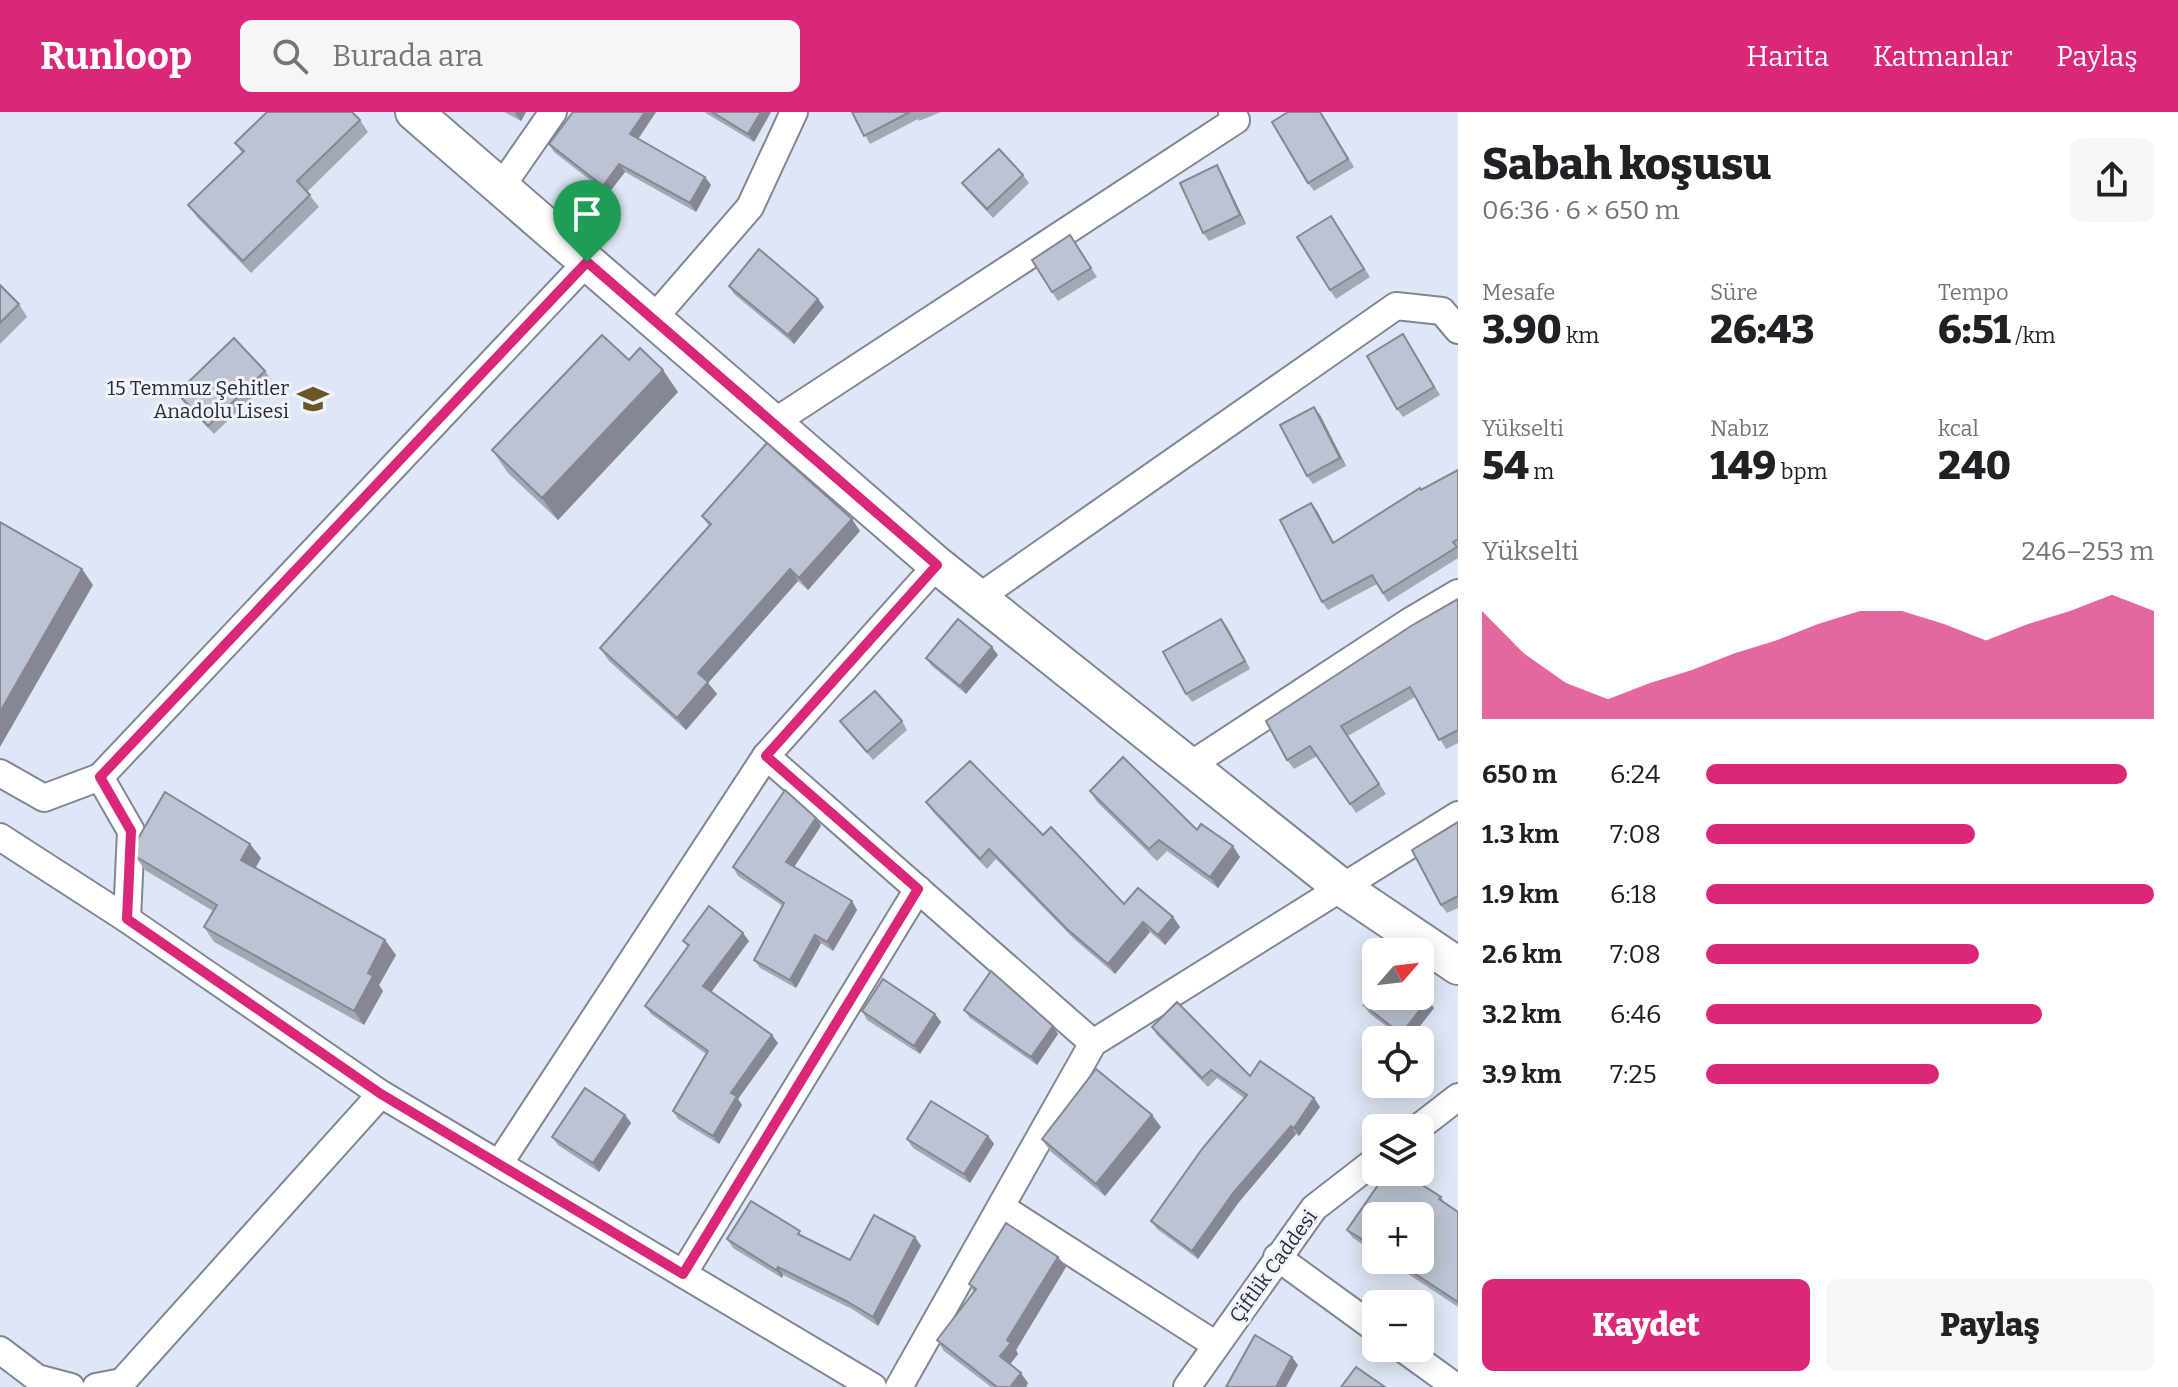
<!DOCTYPE html>
<html lang="tr">
<meta charset="utf-8">
<style>
:root{--surface:#fff;--page:#f6f6f6;--text:#202124;--muted:#757577;--accent:#db2777}
body{margin:0;font-family:Bitter,serif;background:var(--page);color:var(--text);height:100vh;display:flex;flex-direction:column;font-size:30px;white-space:nowrap}
*{box-sizing:border-box;margin:0}
p{font-size:26px;color:var(--muted)}
.icon{flex:none;width:44px;height:44px;fill:none;stroke:currentColor;stroke-width:2;stroke-linecap:round;stroke-linejoin:round}
.map{position:relative;flex:1;overflow:hidden}
.drawer{display:flex;flex-direction:column;background:var(--surface);width:720px}
.drawer>*{flex:none}
.needle{width:52px;rotate:62deg}
.tools{position:absolute;left:1362px;top:826px;display:grid;gap:16px}
.tools a{display:grid;place-items:center;width:72px;height:72px;border-radius:12px;background:var(--surface);box-shadow:0 4px 20px #0003;font-size:40px}
.pin{position:absolute;display:grid;place-items:center;width:68px;height:68px;color:#fff;margin:-82px -34px;border-radius:50% 50% 50% 0;rotate:-45deg;box-shadow:0 0 8px #0007}
.pin .icon{rotate:45deg}
.round{display:grid;place-items:center;flex:none;width:84px;height:84px;border-radius:12px;background:var(--page)}
.head{display:flex;align-items:center;justify-content:space-between;height:136px;padding:0 24px}
h1{font-size:44px;font-weight:800;line-height:60px}
.figures{display:grid;grid-template-columns:repeat(3,1fr);gap:12px;height:136px;padding:8px 24px}
.figures div{display:grid;align-content:center}
.figures b{font-size:40px;font-weight:800}
.figures small{font-size:22px;font-weight:400}
.figures p{font-size:22px}
.chart{height:224px;padding:16px 24px}
.chart p{display:flex;justify-content:space-between}
.chart svg{width:100%;height:144px;margin-top:8px;fill:var(--accent);opacity:.7}
.primary-button{display:flex;gap:16px;margin-top:auto;padding:16px 24px}
.primary-button a{flex:1;height:92px;border-radius:12px;background:var(--accent);color:#fff;font-size:32px;font-weight:800;line-height:92px;text-align:center}
.primary-button a+a{background:var(--page);color:var(--text)}
ul{padding:0 24px;list-style:none;font-size:26px}
li{display:grid;grid-template-columns:128px 96px 1fr;align-items:center;height:60px}
li i{height:20px;border-radius:10px;background:var(--accent)}
header{display:flex;align-items:center;gap:48px;box-sizing:border-box;height:112px;padding:0 40px;background:var(--accent);color:#fff}
header strong{font-size:38px}
nav{display:flex;gap:44px;margin-inline-start:auto;font-size:28px}
.search{width:560px;height:72px;background:var(--page);display:flex;align-items:center;gap:20px;box-sizing:border-box;padding:0 28px;border-radius:12px;color:var(--muted);font-size:30px}
main{display:flex;flex:1;min-height:0}
.map>svg:first-child{display:block}
</style>
<header>
<strong>Runloop</strong>
<div class="search"><svg class="icon" aria-label="search" viewBox="0 0 24 24"><circle cx="10" cy="10" r="6"/><path d="M15 15l6 6"/></svg>Burada ara</div>
<nav><a>Harita</a><a>Katmanlar</a><a>Paylaş</a></nav>
</header>
<main>
<div class="map">
<svg width="1458" height="1275" viewBox="0 0 1458 1275">
<rect width="100%" height="100%" fill="#dfe6f5"/>
<g fill="none" stroke-linecap="round" stroke-linejoin="round">
<defs>
<g id="street">
<polyline points="501,75 553,0"/>
<polyline points="653,207 750,95 794,0"/>
<polyline points="773,311 1236,8 1232,0"/>
<polyline points="978,486 1396,194 1442,199 1458,218"/>
<polyline points="766,644 1093,931"/>
<polyline points="1189,654 1409,510 1458,481"/>
<polyline points="0,661 44,686 100,665"/>
<polyline points="0,725 127,807 381,982 873,1275"/>
<polyline points="127,807 131,719 100,665 587,150"/>
<polyline points="1418,1016 1458,985"/>
<polyline points="499,1052 766,644 937,453"/>
<polyline points="1001,1095 1216,1233"/>
<polyline points="1277,1145 1376,1217"/>
<polyline points="683,1162 918,777"/>
<polyline points="1402,1236 1456,1275"/>
<polyline points="0,1238 37,1266 71,1275"/>
<polyline points="96,1275 122,1270 381,982"/>
<polyline points="899,1275 1093,931 1458,703"/>
<polyline points="1187,1275 1314,1096 1376,1048"/>
</g>
<polyline id="secondary" points="414,0 937,453 1341,775 1458,854"/>
</defs>
<use href="#street" stroke="#808694" stroke-width="30"/>
<use href="#secondary" stroke="#808694" stroke-width="40"/>
<use href="#street" stroke="#fff" stroke-width="26"/>
<use href="#secondary" stroke="#fff" stroke-width="36"/>
</g>
<g fill="#a3a8b5">
<polygon points="504,0 526,0 521,9"/>
<polygon points="595,0 656,0 638,27 705,65 711,73 696,100 625,60 608,82 554,40 549,32"/>
<polygon points="704,0 771,0 754,30"/>
<polygon points="852,0 941,0 919,9 918,7 870,32"/>
<polygon points="1321,0 1354,55 1314,79 1308,71"/>
<polygon points="360,8 368,20 307,80 319,95 251,161 197,105 188,93 242,41 235,31"/>
<polygon points="1222,62 1246,112 1209,129 1203,121"/>
<polygon points="1023,63 1029,71 993,106 968,79 962,71"/>
<polygon points="1331,104 1370,165 1336,187 1330,178"/>
<polygon points="1076,132 1097,165 1058,189 1052,180"/>
<polygon points="0,173 19,192 27,205 0,232"/>
<polygon points="729,174 818,187 824,195 794,232 734,182"/>
<polygon points="1409,231 1440,283 1403,305 1397,297"/>
<polygon points="265,259 271,267 214,322 183,289 177,281"/>
<polygon points="678,280 558,408 508,361 492,338"/>
<polygon points="1320,303 1346,354 1313,372 1307,364"/>
<polygon points="1458,358 1458,446 1388,490 1377,472 1328,498 1322,490 1317,399 1334,431 1421,378"/>
<polygon points="702,404 860,419 808,478 798,469 708,571 717,582 686,618 609,549 600,536 709,414"/>
<polygon points="1458,487 1458,631 1446,637 1415,585 1348,624 1386,682 1356,701 1317,644 1294,657 1287,648"/>
<polygon points="1227,515 1250,557 1192,590 1186,582"/>
<polygon points="998,543 966,582 932,554 926,546"/>
<polygon points="840,609 902,609 907,618 873,648"/>
<polygon points="1090,679 1197,718 1240,745 1218,776 1167,739 1157,749 1097,690"/>
<polygon points="926,690 1043,723 1124,792 1173,805 1180,815 1165,833 1150,820 1115,862 1074,827 996,747 987,757 933,700"/>
<polygon points="816,706 821,714 794,755 852,789 857,798 833,839 821,831 796,876 760,856 754,848 783,794 738,764 733,755"/>
<polygon points="1458,710 1458,796 1447,801 1441,793"/>
<polygon points="250,732 261,746 255,756 396,843 379,873 383,879 364,913 214,830 204,815 213,799 145,758 135,744"/>
<polygon points="683,829 749,829 711,880 778,931 738,987 742,993 719,1032 678,1007 673,999 706,942 651,902 645,894 688,835"/>
<polygon points="1364,893 1434,896 1409,928 1404,928 1369,901"/>
<polygon points="964,898 1058,922 1037,953 970,906"/>
<polygon points="862,899 935,902 941,910 920,942 867,908"/>
<polygon points="1152,915 1250,964 1314,986 1320,995 1299,1024 1296,1022 1239,1090 1198,1147 1157,1117 1151,1109 1244,986 1217,966 1208,975 1157,923"/>
<polygon points="625,1003 631,1011 599,1060 558,1033 552,1025"/>
<polygon points="1161,1015 1105,1084 1050,1039 1042,1027"/>
<polygon points="988,1024 994,1032 970,1071 913,1036 907,1027"/>
<polygon points="1387,1060 1402,1060 1441,1085 1444,1090 1458,1100 1458,1195 1387,1148 1420,1148 1420,1104 1376,1104 1376,1141 1353,1126 1347,1118"/>
<polygon points="804,1125 850,1148 915,1125 921,1134 878,1214 852,1197 783,1163 782,1166 733,1136 727,1127"/>
<polygon points="1058,1145 1066,1155 1016,1238 1018,1242 1010,1252 1028,1271 1026,1275 991,1275 944,1239 937,1228 974,1180 969,1172"/>
</g>
<g fill="#848893">
<polygon points="516,0 526,0 521,9 515,1"/>
<polygon points="645,0 656,0 636,30 630,22"/>
<polygon points="761,0 771,0 754,30 748,22"/>
<polygon points="619,52 625,60 608,82 603,74"/>
<polygon points="1217,53 1222,62 1246,112 1240,103"/>
<polygon points="705,65 711,73 696,100 690,91"/>
<polygon points="818,187 824,195 794,232 788,223"/>
<polygon points="663,258 678,280 558,408 542,386"/>
<polygon points="1314,295 1320,303 1346,354 1340,346"/>
<polygon points="1311,391 1317,399 1339,440 1333,431"/>
<polygon points="852,407 860,419 808,478 799,466"/>
<polygon points="82,457 93,473 0,635 0,600"/>
<polygon points="790,457 798,469 708,571 717,582 686,618 677,606 698,561"/>
<polygon points="1221,507 1227,515 1250,557 1245,549"/>
<polygon points="992,535 998,543 966,582 960,574"/>
<polygon points="816,706 821,714 792,758 786,750"/>
<polygon points="250,732 261,746 252,762 241,748"/>
<polygon points="1233,734 1240,745 1218,776 1210,765"/>
<polygon points="852,789 857,798 833,839 827,830"/>
<polygon points="1173,805 1180,815 1165,833 1158,823"/>
<polygon points="1143,810 1150,820 1115,862 1108,852"/>
<polygon points="743,821 749,829 709,883 703,874"/>
<polygon points="815,823 821,831 796,876 790,868"/>
<polygon points="385,828 396,843 379,873 383,879 364,913 354,899 368,861"/>
<polygon points="1428,888 1434,896 1409,928 1405,928 1401,922"/>
<polygon points="935,902 941,910 920,942 914,934"/>
<polygon points="1053,914 1058,922 1037,953 1031,945"/>
<polygon points="772,923 778,931 738,987 742,993 719,1032 713,1024 731,981"/>
<polygon points="1314,986 1320,995 1299,1024 1294,1016"/>
<polygon points="625,1003 631,1011 599,1060 593,1051"/>
<polygon points="1152,1003 1161,1015 1105,1084 1096,1072"/>
<polygon points="1291,1014 1296,1022 1239,1090 1198,1147 1192,1139 1233,1081"/>
<polygon points="988,1024 994,1032 970,1071 964,1062"/>
<polygon points="915,1125 921,1134 878,1214 873,1205"/>
<polygon points="1058,1145 1066,1155 1016,1238 1018,1242 1008,1255 1000,1244 1007,1228"/>
<polygon points="778,1155 783,1163 782,1166 776,1158"/>
<polygon points="1292,1245 1298,1253 1286,1275 1276,1275"/>
<polygon points="1021,1261 1028,1271 1026,1275 1010,1275"/>
</g>
<g fill="#bdc3d2" stroke="#848893" stroke-width="2">
<polygon points="267,0 352,0 360,8 297,69 310,83 243,149 188,93 244,39 235,31"/>
<polygon points="573,0 645,0 630,22 705,65 690,91 619,52 603,74 549,32"/>
<polygon points="712,0 761,0 748,22"/>
<polygon points="852,0 910,0 864,24"/>
<polygon points="1288,0 1320,0 1348,47 1308,71 1272,10"/>
<polygon points="999,37 1023,63 987,97 962,71"/>
<polygon points="1217,53 1240,103 1203,121 1180,71"/>
<polygon points="1331,104 1364,157 1330,178 1297,125"/>
<polygon points="1070,123 1091,156 1052,180 1032,148"/>
<polygon points="759,137 818,187 788,223 729,174"/>
<polygon points="0,173 19,192 0,211"/>
<polygon points="1403,222 1434,275 1397,297 1367,244"/>
<polygon points="602,223 629,248 640,236 663,258 542,386 492,338"/>
<polygon points="234,226 265,259 208,314 177,281"/>
<polygon points="1314,295 1340,346 1307,364 1280,313"/>
<polygon points="767,331 852,407 799,466 790,457 698,561 708,570 677,606 600,536 711,412 702,404"/>
<polygon points="1458,358 1458,427 1453,430 1457,435 1383,481 1372,463 1322,490 1280,408 1311,391 1333,431 1420,376 1421,378"/>
<polygon points="0,410 82,457 0,600"/>
<polygon points="1458,487 1458,618 1439,628 1410,575 1341,614 1379,672 1350,692 1310,634 1287,648 1266,609 1411,514"/>
<polygon points="958,507 992,535 960,574 926,546"/>
<polygon points="1221,507 1245,549 1186,582 1163,540"/>
<polygon points="875,579 902,609 867,640 840,609"/>
<polygon points="1123,645 1197,718 1201,712 1233,734 1210,765 1159,728 1149,737 1090,679"/>
<polygon points="970,649 1043,723 1051,715 1124,792 1138,776 1173,805 1158,823 1143,810 1108,852 1067,817 989,737 980,747 926,690"/>
<polygon points="785,678 816,706 786,750 852,789 827,830 815,823 790,868 754,848 784,791 733,755"/>
<polygon points="165,680 250,732 241,748 385,828 368,861 373,864 354,899 204,815 217,793 135,744 136,730"/>
<polygon points="1458,710 1458,784 1441,793 1412,738"/>
<polygon points="709,794 743,821 703,874 772,923 731,981 737,984 713,1024 673,999 708,939 645,894 689,833 683,829"/>
<polygon points="991,859 1053,914 1031,945 964,898"/>
<polygon points="883,867 935,902 914,934 862,899"/>
<polygon points="1376,877 1376,884 1420,884 1420,882 1428,888 1401,922 1364,893"/>
<polygon points="1177,890 1250,964 1260,949 1314,986 1294,1016 1291,1014 1233,1081 1192,1139 1151,1109 1202,1037 1247,983 1211,958 1202,966 1152,915"/>
<polygon points="1096,957 1152,1003 1096,1072 1042,1027"/>
<polygon points="585,976 625,1003 593,1051 552,1025"/>
<polygon points="931,989 988,1024 964,1062 907,1027"/>
<polygon points="1387,1060 1402,1060 1441,1085 1439,1087 1458,1100 1458,1190 1394,1148 1420,1148 1420,1104 1376,1104 1376,1136 1347,1118"/>
<polygon points="751,1089 800,1119 798,1122 850,1148 874,1103 915,1125 873,1205 846,1189 778,1155 776,1158 727,1127"/>
<polygon points="1006,1111 1058,1145 1007,1228 1011,1231 1000,1244 1021,1261 1010,1275 997,1275 937,1228 976,1177 969,1172"/>
<polygon points="1255,1223 1292,1245 1276,1275 1226,1275"/>
<polygon points="1356,1255 1385,1275 1341,1275"/>
</g>
<g fill="none" stroke-linecap="round" stroke-linejoin="round">
<defs>
<polygon id="route" points="587,150 937,453 766,644 918,777 683,1162 381,982 127,807 131,719 100,665"/>
</defs>
<use href="#route" stroke="#fff" stroke-width="16"/>
<use href="#route" stroke="#db2777" stroke-width="10"/>
</g>
<defs>
<symbol id="school-bare" viewBox="-9 -9 18 18"><path d="M0-5L7-2L0 1L-7-2ZM-4 1L0 2.5L4 1V4Q0 6-4 4Z" fill="#6e5526" stroke="#eff3fc" stroke-width="2.5" paint-order="stroke"/></symbol>
</defs>
<g fill-rule="evenodd">
<use href="#school-bare" x="291" y="265" width="44" height="44"/>
</g>
<g text-anchor="middle" stroke-width="6" stroke-linejoin="round" paint-order="stroke">
<g font-size="20" fill="#282b30" stroke="#eff3fc" text-anchor="end">
<text x="289" y="283">15 Temmuz Şehitler<tspan x="289" dy="23">Anadolu Lisesi</tspan></text>
</g>
<g font-size="20" fill="#282b30" stroke="#eff3fc">
<text transform="translate(1273 1154) rotate(-54)" y="7">Çiftlik Caddesi</text>
</g>
</g>
</svg>
<div class="tools">
<a><svg class="needle" viewBox="-14 -14 28 28"><path d="M0-13l5 13h-10z" fill="#e53935"/><path d="M0 13l5-13h-10z" fill="#757577"/></svg></a>
<a><svg class="icon" aria-label="locate" viewBox="0 0 24 24"><circle cx="12" cy="12" r="6"/><path d="M12 2v4M12 18v4M2 12h4M18 12h4"/></svg></a>
<a><svg class="icon" aria-label="layers" viewBox="0 0 24 24"><path d="M12 4l9 5-9 5-9-5zM3 14l9 5 9-5"/></svg></a>
<a>+</a>
<a>−</a>
</div>
<div class="pin" style="left:587px;top:150px;background:#1e9e55"><svg class="icon" aria-label="arrive" viewBox="0 0 24 24"><path d="M6 21V4h12l-3 4 3 4H6"/></svg></div>
</div>
<section class="drawer">
<div class="head"><div><h1>Sabah koşusu</h1><p>06:36 · 6 × 650 m</p></div><a class="round"><svg class="icon" aria-label="share" viewBox="0 0 24 24"><path d="M12 15V3M7 8l5-5 5 5M5 13v7h14v-7"/></svg></a></div>
<div class="figures">
<div><p>Mesafe</p><b>3.90<small> km</small></b></div>
<div><p>Süre</p><b>26:43</b></div>
<div><p>Tempo</p><b>6:51<small> /km</small></b></div>
</div>
<div class="figures">
<div><p>Yükselti</p><b>54<small> m</small></b></div>
<div><p>Nabız</p><b>149<small> bpm</small></b></div>
<div><p>kcal</p><b>240</b></div>
</div>
<div class="chart"><p><span>Yükselti</span>246–253 m</p>
<svg viewBox="0 0 160 44" preserveAspectRatio="none"><path d="M0 44V11L10 24L20 33L30 38L40 33L50 29L60 24L70 20L80 15L90 11L100 11L110 15L120 20L130 15L140 11L150 6L160 11V44z"/></svg>
</div>
<ul>
<li><b>650 m</b>6:24<i style="width:94%"></i></li>
<li><b>1.3 km</b>7:08<i style="width:60%"></i></li>
<li><b>1.9 km</b>6:18<i style="width:100%"></i></li>
<li><b>2.6 km</b>7:08<i style="width:61%"></i></li>
<li><b>3.2 km</b>6:46<i style="width:75%"></i></li>
<li><b>3.9 km</b>7:25<i style="width:52%"></i></li>
</ul>
<div class="primary-button"><a>Kaydet</a><a>Paylaş</a></div>
</section>
</main>
